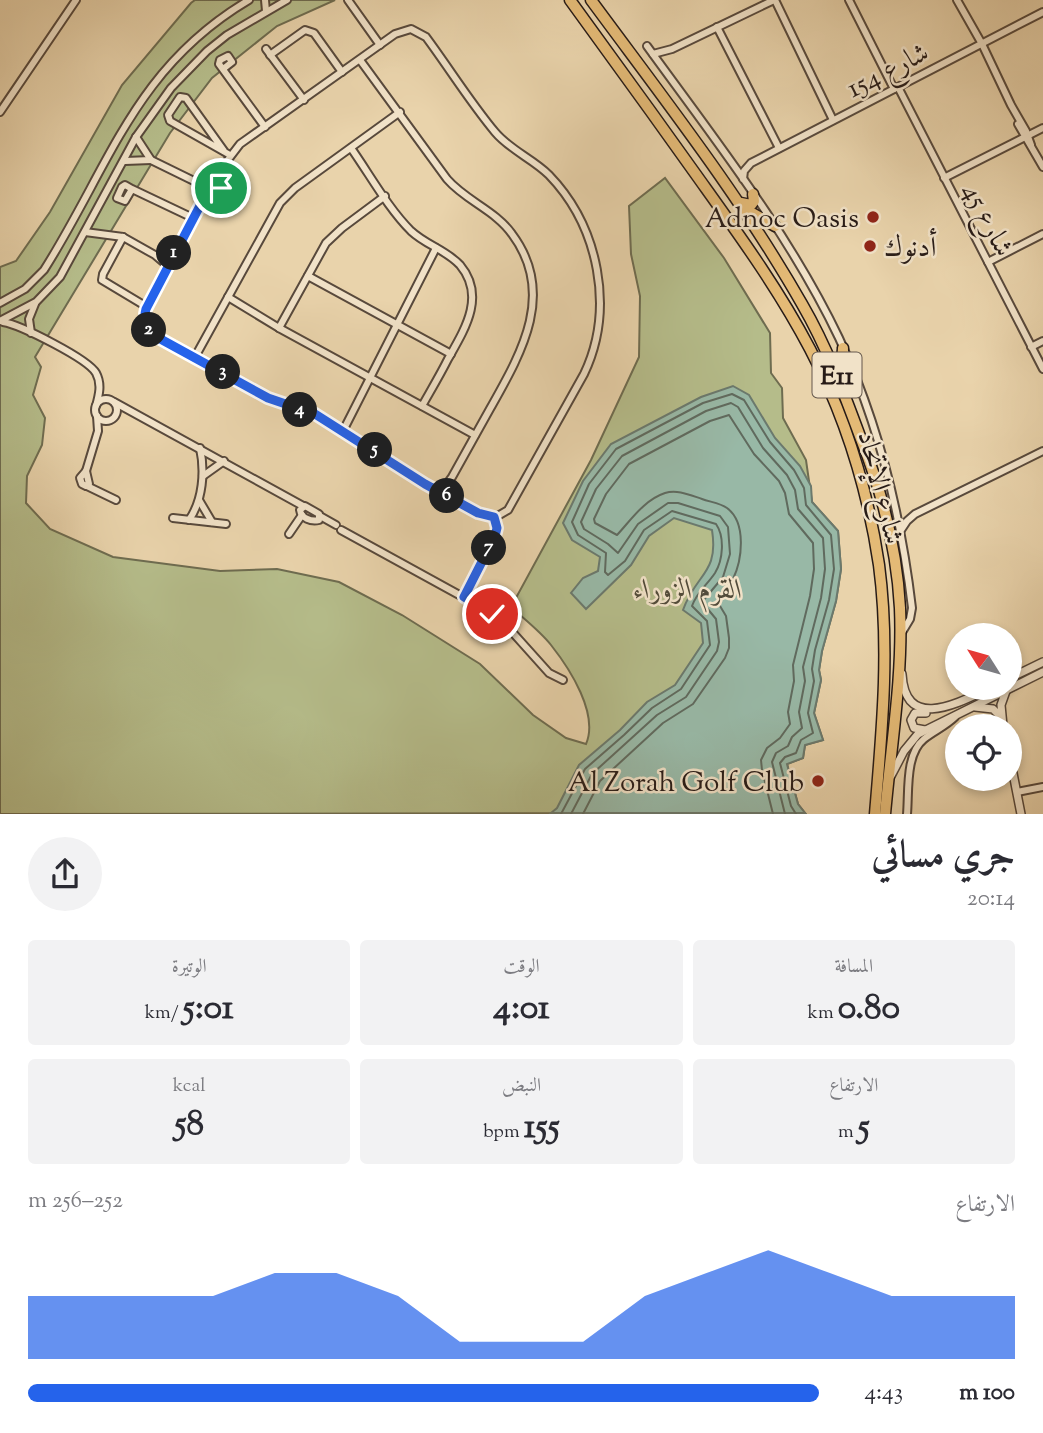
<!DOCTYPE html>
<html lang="ar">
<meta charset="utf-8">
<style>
:root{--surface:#fff;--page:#f2f2f3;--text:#2b2b33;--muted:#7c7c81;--accent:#2563eb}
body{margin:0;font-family:"Sorts Mill Goudy",Amiri,serif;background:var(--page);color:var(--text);direction:rtl;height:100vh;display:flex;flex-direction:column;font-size:26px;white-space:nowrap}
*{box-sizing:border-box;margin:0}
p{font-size:23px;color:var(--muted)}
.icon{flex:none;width:38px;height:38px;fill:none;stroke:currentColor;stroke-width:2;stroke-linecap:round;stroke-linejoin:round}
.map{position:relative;height:814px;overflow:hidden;direction:ltr}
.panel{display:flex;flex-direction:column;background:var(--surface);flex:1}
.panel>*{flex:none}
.needle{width:46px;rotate:307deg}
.fabs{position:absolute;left:945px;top:623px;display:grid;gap:14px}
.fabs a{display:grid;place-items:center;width:77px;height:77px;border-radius:50%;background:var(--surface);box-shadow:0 4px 10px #0003;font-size:35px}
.pin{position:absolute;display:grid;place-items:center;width:60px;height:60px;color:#fff;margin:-30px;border:4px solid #fff;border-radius:50%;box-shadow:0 2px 7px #0007}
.km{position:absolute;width:35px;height:35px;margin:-18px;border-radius:50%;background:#222;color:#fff;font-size:19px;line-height:35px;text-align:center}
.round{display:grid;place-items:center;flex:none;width:74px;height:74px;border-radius:37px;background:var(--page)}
.summary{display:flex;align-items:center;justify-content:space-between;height:119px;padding:0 28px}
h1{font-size:38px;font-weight:700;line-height:52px}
.stats{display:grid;grid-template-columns:repeat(3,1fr);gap:10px;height:119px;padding:7px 28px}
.stats div{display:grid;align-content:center;border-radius:7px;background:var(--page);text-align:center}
.stats b{font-size:35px;font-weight:700}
.stats small{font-size:19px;font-weight:400}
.stats p{font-size:19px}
.chart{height:196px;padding:14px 28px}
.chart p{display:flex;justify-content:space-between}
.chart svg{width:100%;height:126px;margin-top:7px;fill:var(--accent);opacity:.7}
ul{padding:0 28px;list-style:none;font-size:23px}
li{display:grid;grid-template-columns:112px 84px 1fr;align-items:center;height:52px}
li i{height:18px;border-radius:9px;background:var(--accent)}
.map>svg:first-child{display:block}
</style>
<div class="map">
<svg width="1043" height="814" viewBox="0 0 1043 814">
<rect width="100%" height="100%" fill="#e9d3ab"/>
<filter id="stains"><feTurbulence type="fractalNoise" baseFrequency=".00286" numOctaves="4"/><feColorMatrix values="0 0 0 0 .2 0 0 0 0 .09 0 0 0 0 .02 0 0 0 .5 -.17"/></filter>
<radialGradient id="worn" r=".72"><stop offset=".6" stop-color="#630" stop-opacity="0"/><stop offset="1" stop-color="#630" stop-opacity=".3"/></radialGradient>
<path fill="#b5bc8a" stroke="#6e6c50" stroke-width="2" d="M195 0H335L277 26 212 78 170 133 35 357 41 367 33 395 45 418 42 445 27 476 26 503 50 529 113 557 220 571 277 569 339 582 402 615 480 664 533 715 566 738 586 744C599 714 570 669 551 645 540 631 524 619 511 607L591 460 639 357 640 296 631 254 629 206 665 178 724 258 770 333 771 373 782 388 783 418 806 460 812 502 838 531 841 569 836 601 822 651 819 670 821 680 814 713 823 740 805 745 803 758 787 764 798 804 805 813 0 814V267L16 261 50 212 122 85 191 3Z"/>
<path fill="#98b8a6" stroke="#6b796d" stroke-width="2" d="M733 386 749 395 775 438 800 466 811 486 812 502 838 531 841 569 836 601 822 651 819 670 821 680 814 713 823 740 805 745 803 758 787 764 798 804 805 813H551L557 808 579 765 620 730 647 702 675 685 703 643 701 623 683 610C696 573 719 574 712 530L674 518 649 536 631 565 586 609 571 593 583 578 598 571 600 557 572 540 563 523 583 481 611 444 701 397Z"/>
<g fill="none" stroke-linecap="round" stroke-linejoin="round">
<g stroke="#606a5e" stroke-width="2">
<path d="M561 814 585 769 624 735 652 708 681 689 710 645 707 621 692 606C697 592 707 585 715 573 723 560 725 537 716 524L672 511 644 530 625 561 608 575 605 572 606 553 578 535 572 522 589 484 616 449 703 403 732 394 744 400 770 442 794 470 804 488 806 505 831 535 834 569 829 600 815 650 812 669 814 681 808 713 813 733 801 740 796 753 785 757 780 763 791 806 796 814"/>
<polyline points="571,814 592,774 657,715 686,697 717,651 719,642 716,619 702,602 723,577 730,554 728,527 720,516 678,503 668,503 638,524 618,553 608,544 584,529 581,522 596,489 622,456 706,411 731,403 738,407 763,448 787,475 795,490 798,509 823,538 825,569 821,598 803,667 805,681 799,712 802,728 792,737 788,746 776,753 772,762 785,814"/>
<path d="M583 814 600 781 663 723 693 704 725 658 729 648V638L726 616 717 601C722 594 729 587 733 579 742 560 747 523 727 508 720 503 710 502 702 499 690 495 677 489 665 493 644 500 631 520 617 535L595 523 594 519 606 494 629 464 710 421 729 415 754 454 779 481 785 493 789 514 813 543 814 569 810 596 793 665 794 681 788 712 790 724 780 738 767 748 761 760 762 770 773 814"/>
</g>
<defs>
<g id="minor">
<polyline points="265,0 266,11"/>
<polyline points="348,0 380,45"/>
<polyline points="775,0 833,120"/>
<polyline points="849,0 894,89"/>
<polyline points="957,0 982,44 1011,105 1026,131 1031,145"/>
<polyline points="717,27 779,148"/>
<path d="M647 46C715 140 789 233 839 338 879 424 901 515 912 608L910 619 901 634"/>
<polyline points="266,49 304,100"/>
<polyline points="653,54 672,49 774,0"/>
<polyline points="270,55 305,30 314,33 342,72"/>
<path d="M360 60 447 179C466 201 495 210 512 234 556 293 522 352 491 407 478 430 465 454 452 477L441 492"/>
<polyline points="223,69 232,62 228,56 220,60 219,64 265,127"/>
<polyline points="898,87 1043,369"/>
<polyline points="0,112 76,0"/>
<polyline points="1018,124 1043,167"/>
<polyline points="136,137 151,160 198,183"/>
<path d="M351 148C370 175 388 208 411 231 426 245 446 250 460 265 486 296 465 329 448 359 440 375 431 390 422 406"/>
<polyline points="224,151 186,98 180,97 168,115 170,121 230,155"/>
<polyline points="125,161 151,160"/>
<circle cx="209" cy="189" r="12"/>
<polyline points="944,178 1043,128"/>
<polyline points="743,179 744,171 751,163 1043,12"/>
<polyline points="132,189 125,201 117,198 122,187 125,185 132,189 193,218"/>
<path d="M203 200 146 309 145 323 152 333 268 398 315 414 366 444 409 475 482 515 496 517 508 510 584 374C615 309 599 227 549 175 533 159 510 150 495 132 470 102 449 68 426 37L411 29 395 34 240 144 214 178"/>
<polyline points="85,232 123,237"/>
<polyline points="988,262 1043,234"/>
<polyline points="308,276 451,354"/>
<polyline points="228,297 279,328 475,435"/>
<path d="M0 303 25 289 44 270C110 166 134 68 249 0"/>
<polyline points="147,307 102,280 103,274 123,237 155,255 169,267"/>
<polyline points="0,321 36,302 60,277 136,137 171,88 207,51 227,35 287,0"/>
<path d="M3 322C21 325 88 359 96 373 102 384 99 395 96 406"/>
<polyline points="279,328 326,243 342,228 385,196"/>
<polyline points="31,333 29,319 35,304"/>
<polyline points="1031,347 1043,341"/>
<polyline points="195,357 280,203 295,188 400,112"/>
<circle cx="106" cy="410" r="11"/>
<polyline points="114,402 303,506"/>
<polyline points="343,431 436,248"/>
<polyline points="86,471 98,431 97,416"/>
<polygon points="86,471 89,484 86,486 82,484 80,478"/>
<polyline points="203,476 224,461"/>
<polyline points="87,486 116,500"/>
<polyline points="199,500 212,522"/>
<path d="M305 506 319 514V520C311 522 301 518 300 510Z"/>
<polyline points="320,516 336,525"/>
<polyline points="173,518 226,524"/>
<path d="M189 520C203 500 205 471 200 448"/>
<polyline points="341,530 483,608 514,634 549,673 563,680"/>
<polyline points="901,530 907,521 915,514 1043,451"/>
<polyline points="289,534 302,515"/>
<polyline points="464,597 495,536 497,528 494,517"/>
<polyline points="1017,792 1043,787"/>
<path d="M907 814C909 792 905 754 924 739 934 731 946 726 955 717"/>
</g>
<g id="tertiary">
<path d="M902 674C905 733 960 702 990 688"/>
<polyline points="1010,678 1043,662"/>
<polyline points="975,707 993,709 1001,717"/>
<polyline points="1003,726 1001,705 1006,691"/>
<polyline points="925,730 914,728 911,720 915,713 926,713"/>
<polyline points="1010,758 1021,814"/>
<polyline points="891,776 904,751 918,734 1043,672"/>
</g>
<g id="trunk">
<path d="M570 0C613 59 655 117 697 176 737 232 778 288 810 349 845 416 868 491 879 565 890 648 882 731 875 814"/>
<path d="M591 0C664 99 741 197 802 304 827 347 844 393 861 439 882 492 897 551 900 608 903 676 891 746 885 814"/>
<polyline points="741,203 751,205 754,201 753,194"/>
<polyline points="745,209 775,226"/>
<polyline points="841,378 843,348"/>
</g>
</defs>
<use href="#minor" stroke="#58493c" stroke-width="10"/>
<use href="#tertiary" stroke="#58493c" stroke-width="10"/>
<use href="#trunk" stroke="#271b17" stroke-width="13"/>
<use href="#minor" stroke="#f1e2c8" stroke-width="6"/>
<use href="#tertiary" stroke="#f1e2c8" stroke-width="7"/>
<use href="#trunk" stroke="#e4ba76" stroke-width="10"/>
</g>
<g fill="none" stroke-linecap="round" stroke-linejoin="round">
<defs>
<path id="route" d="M221 188 215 199 203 200 146 309C143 320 146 329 155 336L268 398 315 414 425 484 478 513 494 517 497 528 495 536 464 597 492 614"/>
</defs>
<use href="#route" stroke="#fff" stroke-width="14"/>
<use href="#route" stroke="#2563eb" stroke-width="9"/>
</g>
<g fill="#8f2418" stroke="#f1e2c8" stroke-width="2.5">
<circle cx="873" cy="217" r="7"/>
<circle cx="870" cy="246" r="7"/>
<circle cx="818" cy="781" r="7"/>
</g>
<g text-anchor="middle" stroke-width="5" stroke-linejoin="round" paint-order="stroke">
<rect fill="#f1e2c8" stroke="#64574c" stroke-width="2" x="812.5" y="352.5" width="49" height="45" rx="5"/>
<g font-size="26" font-weight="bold" fill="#271b17">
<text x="837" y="384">E11</text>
</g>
<g font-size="28" fill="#271b17" stroke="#f1e2c8">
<text transform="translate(887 69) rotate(-27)" y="10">شارع 154</text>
<text transform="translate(989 219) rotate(62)" y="10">شارع 45</text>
<text transform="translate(882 487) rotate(76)" y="10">شارع الإتحاد</text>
</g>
<g font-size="28" fill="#271b17" stroke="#f1e2c8" text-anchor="end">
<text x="859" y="227">Adnoc Oasis</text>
<text x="884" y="256" text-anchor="start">أدنوك</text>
<text x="804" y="791">Al Zorah Golf Club</text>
</g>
<g font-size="28" font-style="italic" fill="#524b3a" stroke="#f1e2c8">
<text x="688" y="598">القرم الزوراء</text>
</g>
</g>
<rect width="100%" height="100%" filter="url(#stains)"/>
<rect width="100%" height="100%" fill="url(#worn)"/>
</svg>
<div class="fabs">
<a><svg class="needle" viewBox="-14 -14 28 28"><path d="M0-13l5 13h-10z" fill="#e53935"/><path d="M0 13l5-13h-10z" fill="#7c7c81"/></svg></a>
<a><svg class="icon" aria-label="locate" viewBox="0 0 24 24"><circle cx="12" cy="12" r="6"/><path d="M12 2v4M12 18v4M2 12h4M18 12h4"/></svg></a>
</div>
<div class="pin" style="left:221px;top:188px;background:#1e9e55"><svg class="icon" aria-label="arrive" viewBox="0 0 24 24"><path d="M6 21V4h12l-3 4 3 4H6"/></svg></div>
<div class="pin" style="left:492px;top:614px;background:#d93025"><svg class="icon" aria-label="check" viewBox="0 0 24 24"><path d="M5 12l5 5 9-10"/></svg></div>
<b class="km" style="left:174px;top:253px">1</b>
<b class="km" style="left:149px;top:330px">2</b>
<b class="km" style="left:223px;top:372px">3</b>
<b class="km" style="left:300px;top:410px">4</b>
<b class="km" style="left:375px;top:450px">5</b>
<b class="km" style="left:447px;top:496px">6</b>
<b class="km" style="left:489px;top:548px">7</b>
</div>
<section class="panel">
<div class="summary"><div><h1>جري مسائي</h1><p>20:14</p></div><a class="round"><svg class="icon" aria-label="share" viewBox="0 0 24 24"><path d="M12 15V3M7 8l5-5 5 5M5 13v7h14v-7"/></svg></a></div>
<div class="stats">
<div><p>المسافة</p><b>0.80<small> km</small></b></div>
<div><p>الوقت</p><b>4:01</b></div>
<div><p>الوتيرة</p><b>5:01<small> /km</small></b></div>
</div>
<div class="stats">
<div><p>الارتفاع</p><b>5<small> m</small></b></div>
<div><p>النبض</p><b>155<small> bpm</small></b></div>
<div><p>kcal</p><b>58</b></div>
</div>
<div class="chart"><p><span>الارتفاع</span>252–256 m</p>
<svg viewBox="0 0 160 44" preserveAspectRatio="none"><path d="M0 44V22L10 22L20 22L30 22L40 14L50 14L60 22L70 38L80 38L90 38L100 22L110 14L120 6L130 14L140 22L150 22L160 22V44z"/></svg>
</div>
<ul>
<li><b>100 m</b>4:43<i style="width:100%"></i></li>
</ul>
</section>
